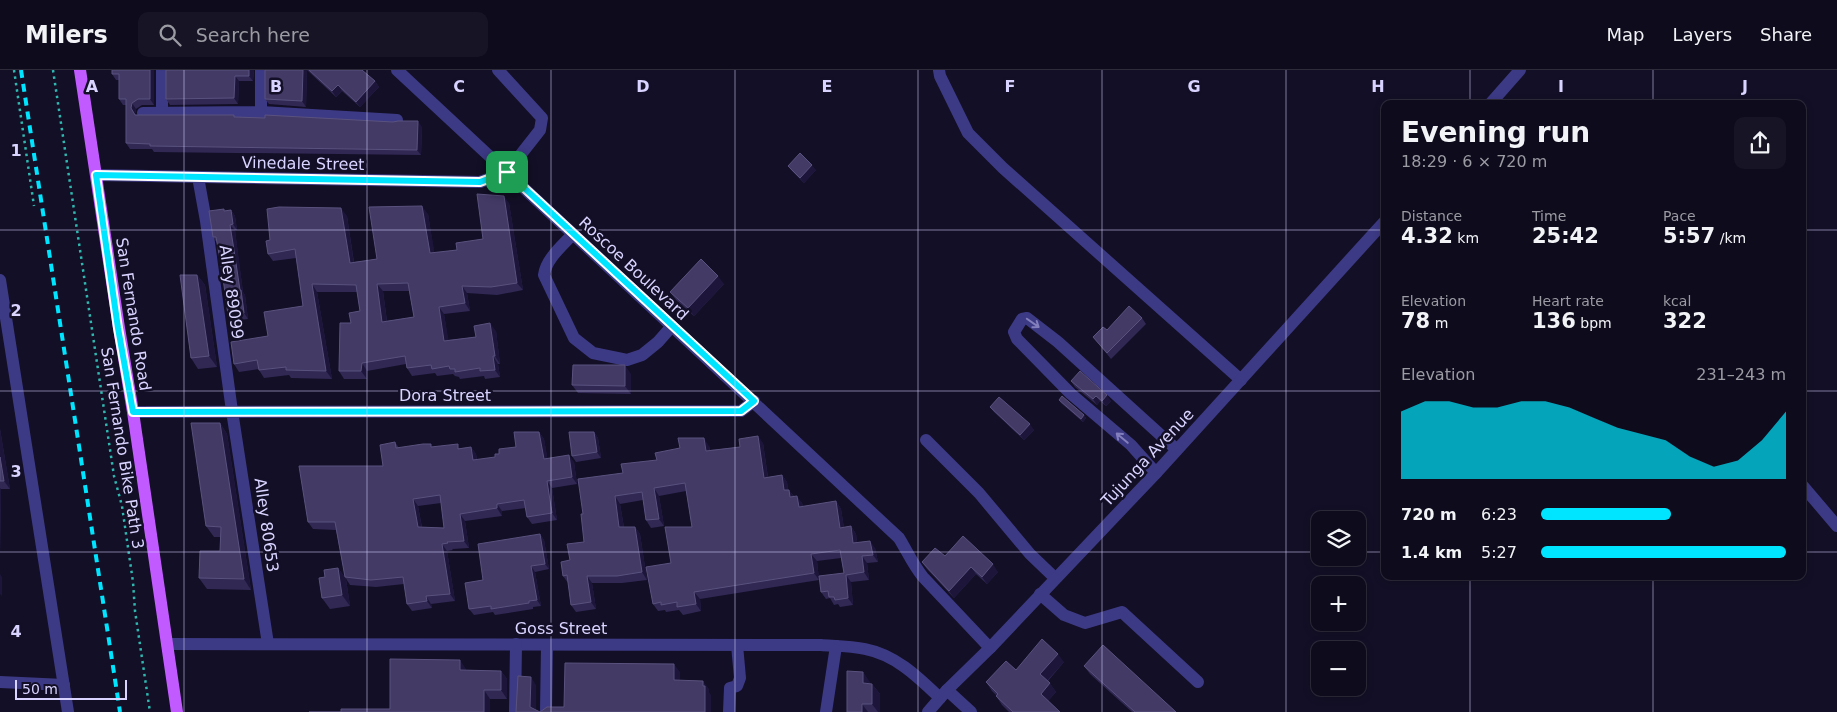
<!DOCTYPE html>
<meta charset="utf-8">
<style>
:root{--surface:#0e0b1c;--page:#171425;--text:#f1f3f6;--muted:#9b9ba3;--line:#2e2b3b;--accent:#00e5ff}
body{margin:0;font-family:"DejaVu Sans",sans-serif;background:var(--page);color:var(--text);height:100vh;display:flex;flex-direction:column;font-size:19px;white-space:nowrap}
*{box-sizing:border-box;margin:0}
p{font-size:16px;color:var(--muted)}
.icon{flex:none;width:28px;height:28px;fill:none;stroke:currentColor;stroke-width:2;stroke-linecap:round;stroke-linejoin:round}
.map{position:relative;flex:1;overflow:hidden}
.drawer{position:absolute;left:1381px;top:30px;width:425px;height:480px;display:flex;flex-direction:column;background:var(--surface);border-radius:10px;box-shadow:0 2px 8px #0003,0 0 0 1px var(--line)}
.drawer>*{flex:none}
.controls{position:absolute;left:1311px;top:441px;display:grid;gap:10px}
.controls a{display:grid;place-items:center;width:55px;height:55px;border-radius:10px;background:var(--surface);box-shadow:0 2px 8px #0003,0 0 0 1px var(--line);font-size:25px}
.scale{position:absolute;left:15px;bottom:12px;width:112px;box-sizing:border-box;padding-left:5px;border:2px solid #d9d4ff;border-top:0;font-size:14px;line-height:18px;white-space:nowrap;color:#d9d4ff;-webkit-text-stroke:4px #130f26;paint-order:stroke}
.pin{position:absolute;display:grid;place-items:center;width:42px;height:42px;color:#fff;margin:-21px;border-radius:10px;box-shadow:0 2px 8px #0006}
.round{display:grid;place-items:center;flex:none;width:52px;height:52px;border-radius:10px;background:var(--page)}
.overview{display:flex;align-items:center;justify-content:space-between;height:85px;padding:0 20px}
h1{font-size:28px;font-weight:600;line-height:38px}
.metrics{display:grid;grid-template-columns:repeat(3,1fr);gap:8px;height:85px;padding:5px 20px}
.metrics div{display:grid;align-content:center}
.metrics b{font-size:21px;font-weight:600}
.metrics small{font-size:14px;font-weight:400}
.metrics p{font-size:14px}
.chart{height:140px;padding:10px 20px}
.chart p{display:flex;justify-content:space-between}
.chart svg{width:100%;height:90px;margin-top:5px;fill:var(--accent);opacity:.7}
ul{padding:0 20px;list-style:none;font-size:16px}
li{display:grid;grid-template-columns:80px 60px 1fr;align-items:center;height:38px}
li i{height:12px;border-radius:6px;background:var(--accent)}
header{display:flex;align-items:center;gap:30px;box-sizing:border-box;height:70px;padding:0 25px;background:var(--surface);border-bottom:1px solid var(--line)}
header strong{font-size:24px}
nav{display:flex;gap:28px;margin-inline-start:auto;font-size:18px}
.search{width:350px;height:45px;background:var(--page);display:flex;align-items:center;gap:12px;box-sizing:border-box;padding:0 18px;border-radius:10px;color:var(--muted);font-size:19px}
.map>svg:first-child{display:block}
</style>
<header>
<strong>Milers</strong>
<div class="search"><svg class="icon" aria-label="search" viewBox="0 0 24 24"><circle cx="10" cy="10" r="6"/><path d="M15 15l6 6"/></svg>Search here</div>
<nav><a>Map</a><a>Layers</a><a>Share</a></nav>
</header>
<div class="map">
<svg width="1837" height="642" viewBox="0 0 1837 642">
<rect width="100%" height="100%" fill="#130f26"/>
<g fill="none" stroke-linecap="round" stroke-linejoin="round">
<g stroke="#2fb8b0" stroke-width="2.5" stroke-dasharray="2.5 4" stroke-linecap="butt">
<polyline points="14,0 34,136"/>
<polyline points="53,0 114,406 122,436 133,512 135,541 150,642"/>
</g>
<g stroke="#3d3a85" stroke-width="12">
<polyline points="162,0 162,43"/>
<path d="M397 0 899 468C907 481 913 495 923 507L990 578"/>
<polyline points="939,0 940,6 968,63 1003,98 1241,310"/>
<polyline points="1490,34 1520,0"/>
<polyline points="261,42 397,50"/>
<polyline points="143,43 261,42 261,0"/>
<polyline points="96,105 480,112 507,102 540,60 542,48 498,0"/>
<polyline points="198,107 206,151 232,341 268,574"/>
<path d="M573 164C562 176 546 189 544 205L574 268 593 283 627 290 642 285 658 272 672 256"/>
<polyline points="0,210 68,642"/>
<polyline points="133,342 741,341 754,331"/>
<polyline points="926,370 979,423 1030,484 1055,508"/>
<polyline points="1156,403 1131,375 1071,324 1017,269 1014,262 1022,249 1027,248 1058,272 1176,379"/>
<polyline points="1802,415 1837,456"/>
<polyline points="1040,524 1064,545 1085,553 1122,542 1198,612"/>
<path d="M167 574 821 575C836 576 851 576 865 579 896 585 918 607 940 628"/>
<polyline points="0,612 64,615"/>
<polyline points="947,620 971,642"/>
<polyline points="515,642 516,574"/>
<polyline points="546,642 547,575"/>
<polyline points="729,642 730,618 737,616 740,608 737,575"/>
<polyline points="826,642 836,576"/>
<polyline points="928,642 947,620 990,578 1156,403 1385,151"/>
</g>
<polyline stroke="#c25bff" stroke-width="12" points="80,0 119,258 133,342 177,642"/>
<polyline stroke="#00e5ff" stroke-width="4" stroke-dasharray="8 6" stroke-linecap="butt" points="21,0 120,642"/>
</g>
<g fill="#312854" fill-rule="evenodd">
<polygon points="112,0 154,0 154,35 142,35 136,39 135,44 136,45 235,47 422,57 421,85 154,82 152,79 130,79 126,73 126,35 123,35 119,29 119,10 116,10 112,4"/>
<polygon points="166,0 254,0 253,11 239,11 238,34 170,35 166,29"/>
<polygon points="265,0 362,0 375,11 379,17 360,37 342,21 336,27 307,0 306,37 269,34 265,29"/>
<polygon points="788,96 816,100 804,113 792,101"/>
<path d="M509 133 523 220 497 225 467 223 470 241 444 244 448 270 476 267 496 261 500 294H498L500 307 485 309 484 306 460 309 459 307 455 306 453 304 437 306 435 303 412 306 407 298 406 294 367 301V309H344L339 301 351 253 360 241 357 222H317L332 309 291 308 289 305 264 308 259 300V299L239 302 234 294 303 236 296 188 273 191 268 184 270 170 347 146 354 192 377 189 428 144 434 183 457 180 483 169ZM383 221H409L414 247 387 251Z"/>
<polygon points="231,140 235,146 237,160 235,160 238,185 243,222 245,225 248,249 232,251 228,245 222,201 217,173 213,167 226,141"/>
<polygon points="197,205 205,215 217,297 198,299 191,288"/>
<polygon points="724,214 694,246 676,230 670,222"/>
<polygon points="1142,248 1146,254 1111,289 1093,267 1107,260"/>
<polygon points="631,304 631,324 578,323 572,315"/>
<polygon points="1071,311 1111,331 1106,336 1100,331 1097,335 1075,317"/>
<polygon points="1059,330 1084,345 1086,348 1083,352 1061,333"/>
<polygon points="990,337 1034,360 1024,370 994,342"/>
<polygon points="220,353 227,364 251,520 207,519 199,508 220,481 221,467 214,467 206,456"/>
<polygon points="0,359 10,419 1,419 0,485"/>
<path d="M539 362 544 369 547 388 574 392 577 414 552 418 557 450 532 454 527 447 526 438 502 441V446L465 451 469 478 452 479 453 480 447 481 455 531 431 534 432 538 412 541 407 534 404 514 376 517 350 515 345 507 336 460 313 459 308 452 383 396 395 372 399 378 433 377 461 378 471 377 476 384 477 390 495 387 499 384 516 377ZM441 433 444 458 422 457 418 436Z"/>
<polygon points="594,362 598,368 601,388 576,392 572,386"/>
<polygon points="763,373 768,407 782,405 787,412 788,420 794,426 802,433 803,437 836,431 841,439 844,458 851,456 856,464 857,473 875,478 878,492 867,493 869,510 851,512 853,535 840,537 838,534 834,535 830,528 826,529 821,522 844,503 841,488 817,491 819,510 700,529 701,541 683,545 679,540 666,542 665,540 658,541 653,534 671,493 692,457 686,421 659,426 664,456 651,458 646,450 643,430 620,434 624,457 635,457 640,464 647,510 622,513 592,513 596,539 576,542 571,535 568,513 563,506 570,490 584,472 583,444 623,403 657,390 709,376 710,380 740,377"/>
<polygon points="540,464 544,470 549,499 535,502 541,536 533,537 533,539 495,545 493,542 474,545 469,539 483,510"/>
<polygon points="945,486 998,502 987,514 976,504 954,528 927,499 922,492"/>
<polygon points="338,498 346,509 350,536 330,539 322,528 325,507"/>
<polygon points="1064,592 1048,611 1056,622 1048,631 1060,642 1009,642 1002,635 996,626 997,626 992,621 986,612 1016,600"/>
<polygon points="1084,596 1176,642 1132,642 1090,604"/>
<polygon points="466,599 466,600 501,601 507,609 507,629 490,629 490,642 341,642 390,639"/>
<polygon points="863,602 870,614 872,614 880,624 880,642 847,642"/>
</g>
<g fill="#1d163a">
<polygon points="150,0 154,0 154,35 150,29"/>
<polygon points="249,0 254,0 253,11 249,6"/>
<polygon points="302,0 307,0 306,37 302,31"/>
<polygon points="235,6 239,11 238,34 234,28"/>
<polygon points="375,11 379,17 360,37 356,32"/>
<polygon points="338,15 342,21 336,27 332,21"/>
<polygon points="132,33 136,39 135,44 131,38"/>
<polygon points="418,51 422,57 421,85 417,80"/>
<polygon points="812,95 816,100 804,113 800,108"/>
<polygon points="504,126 509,133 523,220 517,213"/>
<polygon points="422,136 428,144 436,191 430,183"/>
<polygon points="341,138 347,146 355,201 350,193"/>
<polygon points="231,140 235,146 237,160 233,154"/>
<polygon points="230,155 235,160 243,222 245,225 248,249 244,243 240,220"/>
<polygon points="197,205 205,215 217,297 209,286"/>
<polygon points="718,206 724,214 694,246 688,238"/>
<polygon points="312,214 317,222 332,309 326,301"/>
<polygon points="377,214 383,221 388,260 382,252"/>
<polygon points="462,216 467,223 470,241 465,233"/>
<polygon points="439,237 444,244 450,278 444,271"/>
<polygon points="490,253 496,261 500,294 495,286"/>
<polygon points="493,286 498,294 500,307 495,300"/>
<polygon points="362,293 367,301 367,309 361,301"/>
<polygon points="625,295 631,304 631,324 625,316"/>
<polygon points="1107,325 1111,331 1106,336 1102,331"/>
<polygon points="1096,326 1100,331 1097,335 1093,329"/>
<polygon points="1084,345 1086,348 1083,352 1081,349"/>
<polygon points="220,353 227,364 251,520 244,509"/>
<polygon points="1030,354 1034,360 1024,370 1020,365"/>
<polygon points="0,359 10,419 4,411 0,387"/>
<polygon points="539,362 544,369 549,396 544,389"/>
<polygon points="594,362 598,368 601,388 597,382"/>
<polygon points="758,366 763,373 769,415 764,408"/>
<polygon points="704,368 709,376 711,388 706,381"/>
<polygon points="471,377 476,384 478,398 473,390"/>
<polygon points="569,385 574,392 577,414 572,407"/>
<polygon points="782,405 787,412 789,428 784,420"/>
<polygon points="547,411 552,418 557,450 552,443"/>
<polygon points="0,418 1,419 0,485"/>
<polygon points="654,418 659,426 664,456 659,449"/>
<polygon points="789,420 794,427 790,427"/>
<polygon points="615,426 620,434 625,464 619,457"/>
<polygon points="797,426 802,433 804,445 799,437"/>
<polygon points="413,429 418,436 423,464 418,457"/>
<polygon points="836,431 841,439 845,465 840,458"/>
<polygon points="497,434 502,441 502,446 497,438"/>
<polygon points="460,444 465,451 469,478 464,471"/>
<polygon points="851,456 856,464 858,480 853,473"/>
<polygon points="635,457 640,464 647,510 642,502"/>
<polygon points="540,464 544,470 549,499 545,494"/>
<polygon points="870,471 875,478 878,492 873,485"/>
<polygon points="442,474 447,481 455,531 450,524"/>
<polygon points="811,484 817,491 819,510 814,503"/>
<polygon points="862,486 867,493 869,510 864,502"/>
<polygon points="993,494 998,502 987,514 982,507"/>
<polygon points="531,496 535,502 541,536 537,530"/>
<polygon points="971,497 976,504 954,528 949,521"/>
<polygon points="338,498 346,509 350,536 342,525"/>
<polygon points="0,504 2,507 2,526 0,524"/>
<polygon points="846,505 851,512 853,535 848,528"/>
<polygon points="587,506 592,513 596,539 591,532"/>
<polygon points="694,522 700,529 701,541 696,534"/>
<polygon points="426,526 431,534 432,538 427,531"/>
<polygon points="1058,584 1064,592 1046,612 1040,604"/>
<polygon points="460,590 466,599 466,608 460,600"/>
<polygon points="674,594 680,602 680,618 674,610"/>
<polygon points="501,601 507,609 507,629 501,620"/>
<polygon points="863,602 870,612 870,624 863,613"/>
<polygon points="531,607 536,615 536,642 530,637"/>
<polygon points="703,611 709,619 709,622 711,625 711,642 705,642"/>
<polygon points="1050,613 1056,622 1047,632 1041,624"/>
<polygon points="872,614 880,624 880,642 878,642 872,634"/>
<polygon points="484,620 490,629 490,642 484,642"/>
<polygon points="862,634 868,642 862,642"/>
</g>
<g fill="#433a66" stroke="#5a527e" fill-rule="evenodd">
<polygon points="112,0 150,0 150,29 138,29 132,33 131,38 135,45 234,45 234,47 265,48 265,45 393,52 398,51 418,51 417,80 150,76 150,74 126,73 126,29 119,29 119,4 112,4"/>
<polygon points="166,0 249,0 249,6 235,6 234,28 166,29"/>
<polygon points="265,0 303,0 302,31 265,29"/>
<polygon points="309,0 362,0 375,11 356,32 338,15 332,21"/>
<polygon points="800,83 812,95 800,108 788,96"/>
<path d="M477 124 504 126 517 213 491 217 462 216 465 233 439 237 444 271 476 267 474 256 490 253 495 286H493L495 300 480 301V298L455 302V299H450L449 296 432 299 431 295 407 298 405 286 362 293 361 301H339L340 253H351L349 243 360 241 356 215 312 214 326 301 286 300V297L259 300 257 290 234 294 231 272 268 266 264 242 303 236 295 179 268 184 266 171 270 170 267 139 279 137 341 138 350 193 377 189 369 137 422 136 430 183 457 180 456 173 483 169ZM408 213 414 247 382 252 377 214Z"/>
<polygon points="224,139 224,141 231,140 233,154 230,155 234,180 240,220 241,220 244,243 228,245 222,201 216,167 213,167 209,141"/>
<polygon points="701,189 718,206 688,238 670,222"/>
<polygon points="180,205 197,205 209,286 191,288"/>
<polygon points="1129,236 1142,248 1107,283 1093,267 1103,257 1107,260"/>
<polygon points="573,295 625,295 625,316 572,315"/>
<polygon points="1080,301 1107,325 1102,331 1096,326 1093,329 1071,311"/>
<polygon points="1062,326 1084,345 1081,349 1059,330"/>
<polygon points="999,327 1030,354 1020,365 990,337"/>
<polygon points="191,353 220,353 244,509 199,508 200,481 220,481 221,457 206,456"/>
<path d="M514 362H539L544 389 569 385 572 407 547 411 552 443 527 447 524 430 497 434V438L460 444 464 471 447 472 448 473 442 474 450 524 426 526 427 531 407 534 403 507 371 510 345 507 335 452H308L299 396H383L380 375 395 372 396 378 423 374H431V377L458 374V379L471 377 473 390 495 387V384H499V379L516 377ZM440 425 444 458 418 457 413 429Z"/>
<polygon points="569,362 594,362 597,382 572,386"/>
<polygon points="758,366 764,408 782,405 784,420 789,420 790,427 797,426 799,437 836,431 840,458 851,456 853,473 870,471 873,485 862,486 864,502 846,505 848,528 835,530 834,527 829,527 828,521 821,522 819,506 844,503 840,480 811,484 814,503 694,522 696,534 677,537 677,532 661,535 661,532 653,534 646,497 671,493 665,457 692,457 685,413 654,418 659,449 646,450 642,422 615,426 619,457 635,457 642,502 617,506 587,506 591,532 571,535 567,505 563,506 561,492 570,490 567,474 584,472 581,444 583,444 578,409 623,403 621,394 657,390 655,383 680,378 678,368 704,368 706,381 740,377 739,369"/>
<polygon points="0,387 4,411 0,411"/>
<polygon points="540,464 545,494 531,496 537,530 529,531 529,533 491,539 491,536 469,539 465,513 483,510 478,474"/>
<polygon points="963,466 993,494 982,507 971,497 949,521 922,492 935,478 945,486"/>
<polygon points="338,498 342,525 322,528 319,508 325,507 324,500"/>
<polygon points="1042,569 1058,584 1040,604 1050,613 1041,624 1060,642 1013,642 996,626 998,624 986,612 1006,591 1016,600"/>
<polygon points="1103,575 1176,642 1135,642 1084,596"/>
<polygon points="390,589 460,590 460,600 501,601 501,620 484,620 484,642 309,642 341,642 341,639 390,639"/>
<polygon points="565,593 674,594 674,610 703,611 703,616 705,616 705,642 516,642 518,606 531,607 530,637 540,642 547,637 564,637"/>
<polygon points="847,601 863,602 863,613 872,614 872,634 862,634 862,642 847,642"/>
</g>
<defs><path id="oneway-shaft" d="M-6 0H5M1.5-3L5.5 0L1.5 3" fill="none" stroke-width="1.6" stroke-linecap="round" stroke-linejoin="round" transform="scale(1.25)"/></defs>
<g stroke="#837fbc">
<use href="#oneway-shaft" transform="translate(1033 253) rotate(35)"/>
<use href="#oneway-shaft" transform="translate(1122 368) rotate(-140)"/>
</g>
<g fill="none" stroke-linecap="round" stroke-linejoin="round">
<defs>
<polygon id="route" points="507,102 754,331 741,341 133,342 118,258 96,105 480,112"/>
</defs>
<use href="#route" stroke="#fff" stroke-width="10"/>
<use href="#route" stroke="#00e5ff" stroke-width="6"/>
</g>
<path fill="none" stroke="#d9d4ff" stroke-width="1" stroke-opacity="0.55" d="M184 0V642M367 0V642M551 0V642M735 0V642M918 0V642M1102 0V642M1286 0V642M1470 0V34M1653 0V34M0 160H1385M1802 160H1837M0 321H1385M1802 321H1837M0 482H1320M1358 482H1385M1802 482H1837M1470 506V642M1653 506V642"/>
<g text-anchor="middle" stroke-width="5" stroke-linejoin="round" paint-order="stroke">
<g font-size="16" fill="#d9d4ff" stroke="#130f26">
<text transform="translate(303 93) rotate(1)" y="6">Vinedale Street</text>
<text transform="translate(634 198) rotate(43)" y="6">Roscoe Boulevard</text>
<text transform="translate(232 222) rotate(82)" y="6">Alley 89099</text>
<text transform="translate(134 244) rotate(81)" y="6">San Fernando Road</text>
<text x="445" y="331">Dora Street</text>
<text transform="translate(123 378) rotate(81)" y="6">San Fernando Bike Path 3</text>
<text transform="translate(1147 387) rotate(-47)" y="6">Tujunga Avenue</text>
<text transform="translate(267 455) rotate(82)" y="6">Alley 80653</text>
<text x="561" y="564">Goss Street</text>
</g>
</g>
<g font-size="16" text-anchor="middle" font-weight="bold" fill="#d9d4ff" stroke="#130f26" stroke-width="5" stroke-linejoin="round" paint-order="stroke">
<text x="92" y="22">A</text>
<text x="276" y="22">B</text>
<text x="459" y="22">C</text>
<text x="643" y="22">D</text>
<text x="827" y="22">E</text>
<text x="1010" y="22">F</text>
<text x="1194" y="22">G</text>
<text x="1378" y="22">H</text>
<text x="1561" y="22">I</text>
<text x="1745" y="22">J</text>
<text x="16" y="86">1</text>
<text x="16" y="246">2</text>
<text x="16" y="407">3</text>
<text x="16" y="567">4</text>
</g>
</svg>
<div class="controls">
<a><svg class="icon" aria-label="layers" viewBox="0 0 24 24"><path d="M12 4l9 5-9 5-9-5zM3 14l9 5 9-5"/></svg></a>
<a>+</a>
<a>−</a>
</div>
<div class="scale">50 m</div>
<div class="pin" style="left:507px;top:102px;background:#1e9e55"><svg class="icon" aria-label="arrive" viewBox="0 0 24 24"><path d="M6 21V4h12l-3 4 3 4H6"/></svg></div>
<section class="drawer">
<div class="overview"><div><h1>Evening run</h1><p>18:29 · 6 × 720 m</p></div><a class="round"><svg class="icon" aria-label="share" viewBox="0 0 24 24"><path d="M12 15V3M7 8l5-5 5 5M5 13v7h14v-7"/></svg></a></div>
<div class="metrics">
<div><p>Distance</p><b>4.32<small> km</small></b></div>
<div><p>Time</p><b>25:42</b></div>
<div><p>Pace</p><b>5:57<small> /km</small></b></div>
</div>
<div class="metrics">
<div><p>Elevation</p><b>78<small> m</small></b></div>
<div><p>Heart rate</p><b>136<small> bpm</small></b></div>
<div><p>kcal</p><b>322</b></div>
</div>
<div class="chart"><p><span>Elevation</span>231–243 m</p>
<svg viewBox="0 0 160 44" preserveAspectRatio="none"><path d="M0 44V11L10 6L20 6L30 9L40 9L50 6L60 6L70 9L80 14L90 19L100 22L110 25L120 33L130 38L140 35L150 25L160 11V44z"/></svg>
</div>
<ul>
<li><b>720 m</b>6:23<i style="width:53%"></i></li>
<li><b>1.4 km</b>5:27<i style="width:100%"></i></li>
</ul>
</section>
</div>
